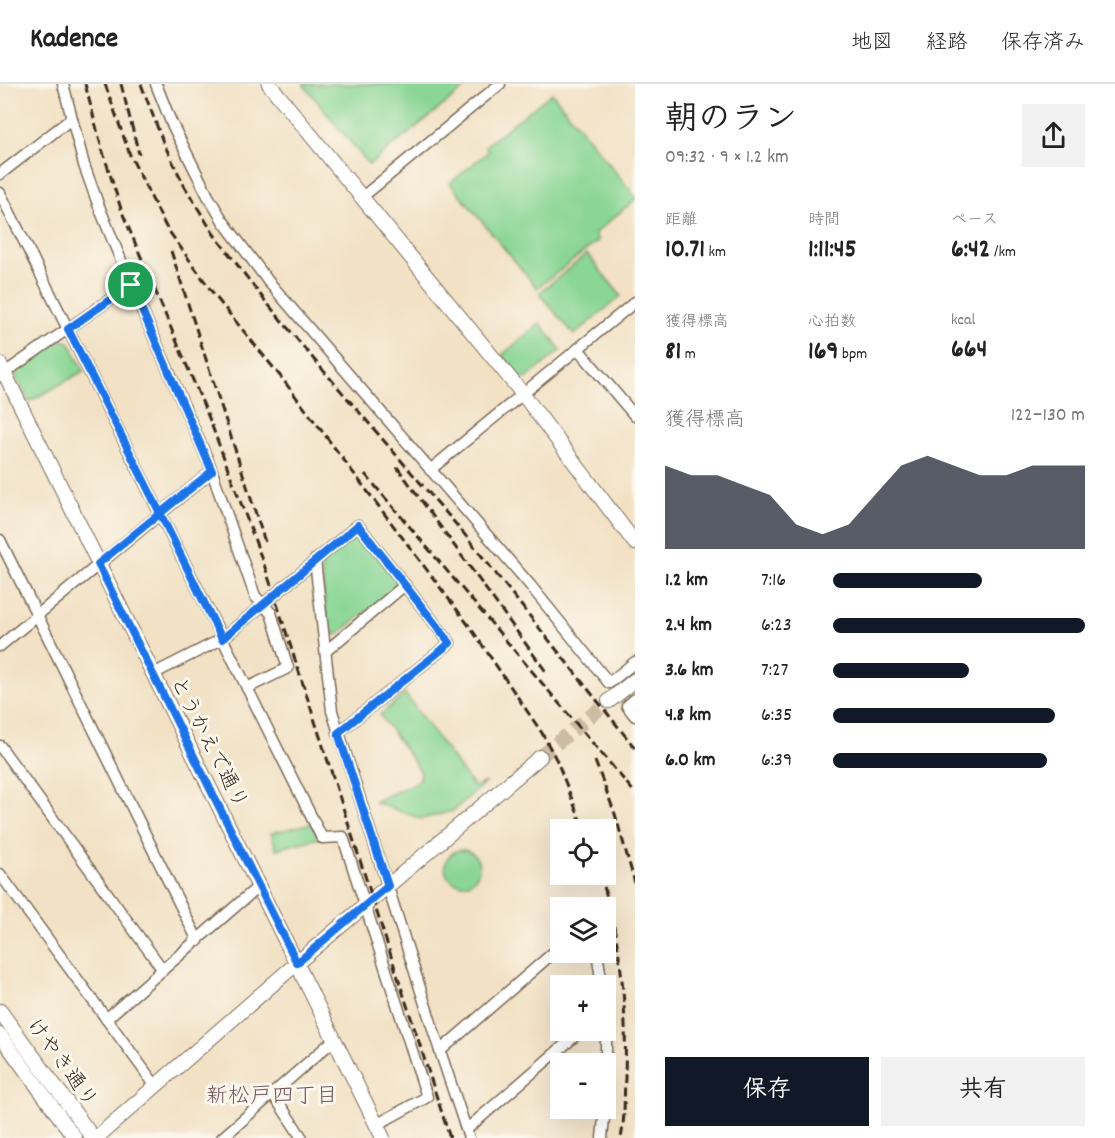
<!DOCTYPE html>
<html lang="ja">
<meta charset="utf-8">
<style>
:root{--surface:#fff;--page:#f2f2f2;--text:#222;--muted:#767676;--line:#e0e0e0;--accent:#111827}
body{margin:0;font-family:Dekko,"Klee One",sans-serif;background:var(--page);color:var(--text);height:100vh;display:flex;flex-direction:column;font-size:22px;white-space:nowrap}
*{box-sizing:border-box;margin:0}
p{font-size:20px;color:var(--muted)}
.icon{flex:none;width:33px;height:33px;fill:none;stroke:currentColor;stroke-width:2;stroke-linecap:round;stroke-linejoin:round}
.map{position:relative;flex:1;overflow:hidden}
.details{display:flex;flex-direction:column;background:var(--surface);width:480px}
.details>*{flex:none}
.controls{position:absolute;left:550px;top:735px;display:grid;gap:12px}
.controls a{display:grid;place-items:center;width:66px;height:66px;border-radius:0px;background:var(--surface);box-shadow:0 6px 24px #0002;font-size:30px}
.pin{position:absolute;display:grid;place-items:center;width:51px;height:51px;color:#fff;margin:-26px;border:3px solid #fff;border-radius:50%;box-shadow:0 2px 6px #0007}
.round{display:grid;place-items:center;flex:none;width:63px;height:63px;border-radius:0px;background:var(--page)}
.overview{display:flex;align-items:center;justify-content:space-between;height:102px;padding:0 30px}
h1{font-size:33px;font-weight:700;line-height:45px}
.stats{display:grid;grid-template-columns:repeat(3,1fr);gap:9px;height:102px;padding:6px 30px}
.stats div{display:grid;align-content:center}
.stats b{font-size:26px;font-weight:700}
.stats small{font-size:16px;font-weight:400}
.stats p{font-size:16px}
.chart{height:168px;padding:12px 30px}
.chart p{display:flex;justify-content:space-between}
.chart svg{width:100%;height:108px;margin-top:6px;fill:var(--accent);opacity:.7}
.primary-button{display:flex;gap:12px;margin-top:auto;padding:12px 30px}
.primary-button a{flex:1;height:69px;border-radius:0px;background:var(--accent);color:#fff;font-size:24px;font-weight:700;line-height:69px;text-align:center}
.primary-button a+a{background:var(--page);color:var(--text)}
ul{padding:0 30px;list-style:none;font-size:20px}
li{display:grid;grid-template-columns:96px 72px 1fr;align-items:center;height:45px}
li i{height:15px;border-radius:8px;background:var(--accent)}
header{display:flex;align-items:center;gap:36px;box-sizing:border-box;height:84px;padding:0 30px;background:var(--surface);border-bottom:2px solid var(--line)}
header strong{font-size:28px}
nav{display:flex;gap:33px;margin-inline-start:auto;font-size:21px}
main{display:flex;flex:1;min-height:0}
.map>svg:first-child{display:block}
</style>
<header>
<strong>Kadence</strong>
<nav><a>地図</a><a>経路</a><a>保存済み</a></nav>
</header>
<main>
<div class="map">
<svg width="635" height="1054" viewBox="0 0 635 1054">
<rect width="100%" height="100%" fill="#fbf7ec"/>
<filter id="ink" filterUnits="userSpaceOnUse"><feTurbulence type="fractalNoise" baseFrequency=".0167" numOctaves="2"/><feDisplacementMap in="SourceGraphic" scale="12" xChannelSelector="R" yChannelSelector="G"/><feConvolveMatrix kernelMatrix="1 2 1 2 8 2 1 2 1" color-interpolation-filters="sRGB"/></filter>
<filter id="wash" filterUnits="userSpaceOnUse"><feTurbulence type="fractalNoise" baseFrequency=".008" numOctaves="4" result="noise"/><feDisplacementMap in="SourceGraphic" scale="24" xChannelSelector="R" yChannelSelector="G"/><feGaussianBlur stdDeviation="1.35" result="paint"/><feColorMatrix in="noise" values="0 0 0 0 0 0 0 0 0 0 0 0 0 0 0 0 0 1.4 0 .05"/><feComposite in="paint" operator="in"/></filter>
<g filter="url(#wash)">
<rect width="100%" height="100%" fill="#f2e1c5"/>
<g fill="#8ad694" stroke="#628059" stroke-width="1.5">
<polygon points="303,0 470,0 369,81"/>
<polygon points="552,9 635,112 635,116 595,149 598,157 537,204 450,99 489,67 485,62"/>
<polygon points="587,170 621,212 574,251 539,209"/>
<polygon points="540,239 561,266 526,295 519,292 502,271"/>
<polygon points="61,256 69,258 84,287 29,318 14,289"/>
<polygon points="354,450 360,451 396,495 396,500 393,506 337,551 328,548 328,545 321,481 322,478"/>
<polygon points="405,610 474,703 486,698 453,727 421,735 374,718 419,697 421,688 380,631"/>
<polygon points="312,739 319,754 276,765 271,749"/>
<circle cx="462" cy="783" r="17"/>
</g>
</g>
<g filter="url(#ink)">
<g fill="none" stroke-linecap="round" stroke-linejoin="round">
<polyline stroke="#cdbca4" stroke-width="14" stroke-dasharray="14 7" stroke-linecap="butt" points="540,673 609,617"/>
<defs>
<g id="minor">
<polyline points="63,0 84,81 98,120 131,201 209,379 255,512 271,529 288,584 247,604"/>
<polyline points="156,0 171,38 208,112 223,137 268,197 530,501 609,599 635,578"/>
<polyline points="0,90 71,35"/>
<polyline points="0,109 322,754 343,753 427,1013 376,1041"/>
<polyline points="361,114 500,0"/>
<polyline points="578,265 635,332"/>
<polyline points="0,292 131,201"/>
<polyline points="430,386 635,218"/>
<polyline points="0,456 198,857"/>
<polyline points="315,476 332,627 440,967"/>
<polyline points="0,562 212,387"/>
<polyline points="326,567 405,501"/>
<polyline points="153,590 222,555 358,441 450,559 338,649"/>
<polyline points="635,615 627,622 635,632"/>
<polyline points="0,662 163,886"/>
<polyline points="0,790 155,1001"/>
<polyline points="597,868 602,902"/>
<polyline points="606,926 606,1007"/>
<polyline points="106,935 259,802"/>
<polyline points="273,1010 302,1054"/>
<polyline points="467,1045 582,946"/>
<polyline points="222,1054 335,955"/>
<polyline points="469,1054 440,967 561,862"/>
<polyline points="602,1054 605,1024"/>
</g>
<g id="tertiary">
<polyline points="269,0 522,309 635,459"/>
<polyline points="0,280 383,1054"/>
<polyline points="609,617 635,596"/>
<polyline points="0,927 93,1054"/>
<polyline points="0,951 75,1054"/>
<polyline points="96,1054 297,879 540,673"/>
</g>
</defs>
<use href="#minor" stroke="#7b6a58" stroke-width="13"/>
<use href="#tertiary" stroke="#7b6a58" stroke-width="16"/>
<use href="#minor" stroke="#fff" stroke-width="10"/>
<use href="#tertiary" stroke="#fff" stroke-width="14"/>
<g stroke="#3b2a1e" stroke-width="3" stroke-dasharray="9 4.5" stroke-linecap="butt">
<polyline points="85,0 102,65 122,128 209,334 266,486 450,1054"/>
<polyline points="105,0 130,71 166,143 215,212 281,293 470,543 542,649 557,677 584,746"/>
<polyline points="121,0 139,70"/>
<polyline points="141,0 163,58 185,103 213,149 262,213 316,278 461,446 635,664"/>
<polyline points="171,167 265,458"/>
<polyline points="397,383 547,589"/>
<polyline points="365,390 635,709"/>
<polyline points="595,677 615,730 635,799"/>
<path d="M600 790C622 856 627 926 625 994 624 1014 625 1034 621 1054"/>
</g>
</g>
</g>
<g fill="none" stroke-linecap="round" stroke-linejoin="round" filter="url(#ink)">
<defs>
<polyline id="route" points="131,201 212,387 98,480 297,879 388,802 338,649 450,559 358,441 222,555 160,429 68,245 131,201"/>
</defs>
<use href="#route" stroke="#fff" stroke-width="12"/>
<use href="#route" stroke="#1a73e8" stroke-width="8"/>
</g>
<g text-anchor="middle" stroke-width="6" stroke-linejoin="round" paint-order="stroke">
<g font-size="21" fill="#3b2a1e" stroke="#fbf7ec">
<text transform="translate(210 658) rotate(63)" y="7">とうかえで通り</text>
<text transform="translate(63 978) rotate(54)" y="7">けやき通り</text>
</g>
<g font-size="22" fill="#74565f" stroke="#fbf7ec">
<text x="272" y="1018">新松戸四丁目</text>
</g>
</g>
</svg>
<div class="controls">
<a><svg class="icon" aria-label="locate" viewBox="0 0 24 24"><circle cx="12" cy="12" r="6"/><path d="M12 2v4M12 18v4M2 12h4M18 12h4"/></svg></a>
<a><svg class="icon" aria-label="layers" viewBox="0 0 24 24"><path d="M12 4l9 5-9 5-9-5zM3 14l9 5 9-5"/></svg></a>
<a>+</a>
<a>−</a>
</div>
<div class="pin" style="left:131px;top:201px;background:#1e9e55"><svg class="icon" aria-label="arrive" viewBox="0 0 24 24"><path d="M6 21V4h12l-3 4 3 4H6"/></svg></div>
</div>
<section class="details">
<div class="overview"><div><h1>朝のラン</h1><p>09:32 · 9 × 1.2 km</p></div><a class="round"><svg class="icon" aria-label="share" viewBox="0 0 24 24"><path d="M12 15V3M7 8l5-5 5 5M5 13v7h14v-7"/></svg></a></div>
<div class="stats">
<div><p>距離</p><b>10.71<small> km</small></b></div>
<div><p>時間</p><b>1:11:45</b></div>
<div><p>ペース</p><b>6:42<small> /km</small></b></div>
</div>
<div class="stats">
<div><p>獲得標高</p><b>81<small> m</small></b></div>
<div><p>心拍数</p><b>169<small> bpm</small></b></div>
<div><p>kcal</p><b>664</b></div>
</div>
<div class="chart"><p><span>獲得標高</span>122–130 m</p>
<svg viewBox="0 0 160 44" preserveAspectRatio="none"><path d="M0 44V10L10 14L20 14L30 18L40 22L50 34L60 38L70 34L80 22L90 10L100 6L110 10L120 14L130 14L140 10L150 10L160 10V44z"/></svg>
</div>
<ul>
<li><b>1.2 km</b>7:16<i style="width:59%"></i></li>
<li><b>2.4 km</b>6:23<i style="width:100%"></i></li>
<li><b>3.6 km</b>7:27<i style="width:54%"></i></li>
<li><b>4.8 km</b>6:35<i style="width:88%"></i></li>
<li><b>6.0 km</b>6:39<i style="width:85%"></i></li>
</ul>
<div class="primary-button"><a>保存</a><a>共有</a></div>
</section>
</main>
